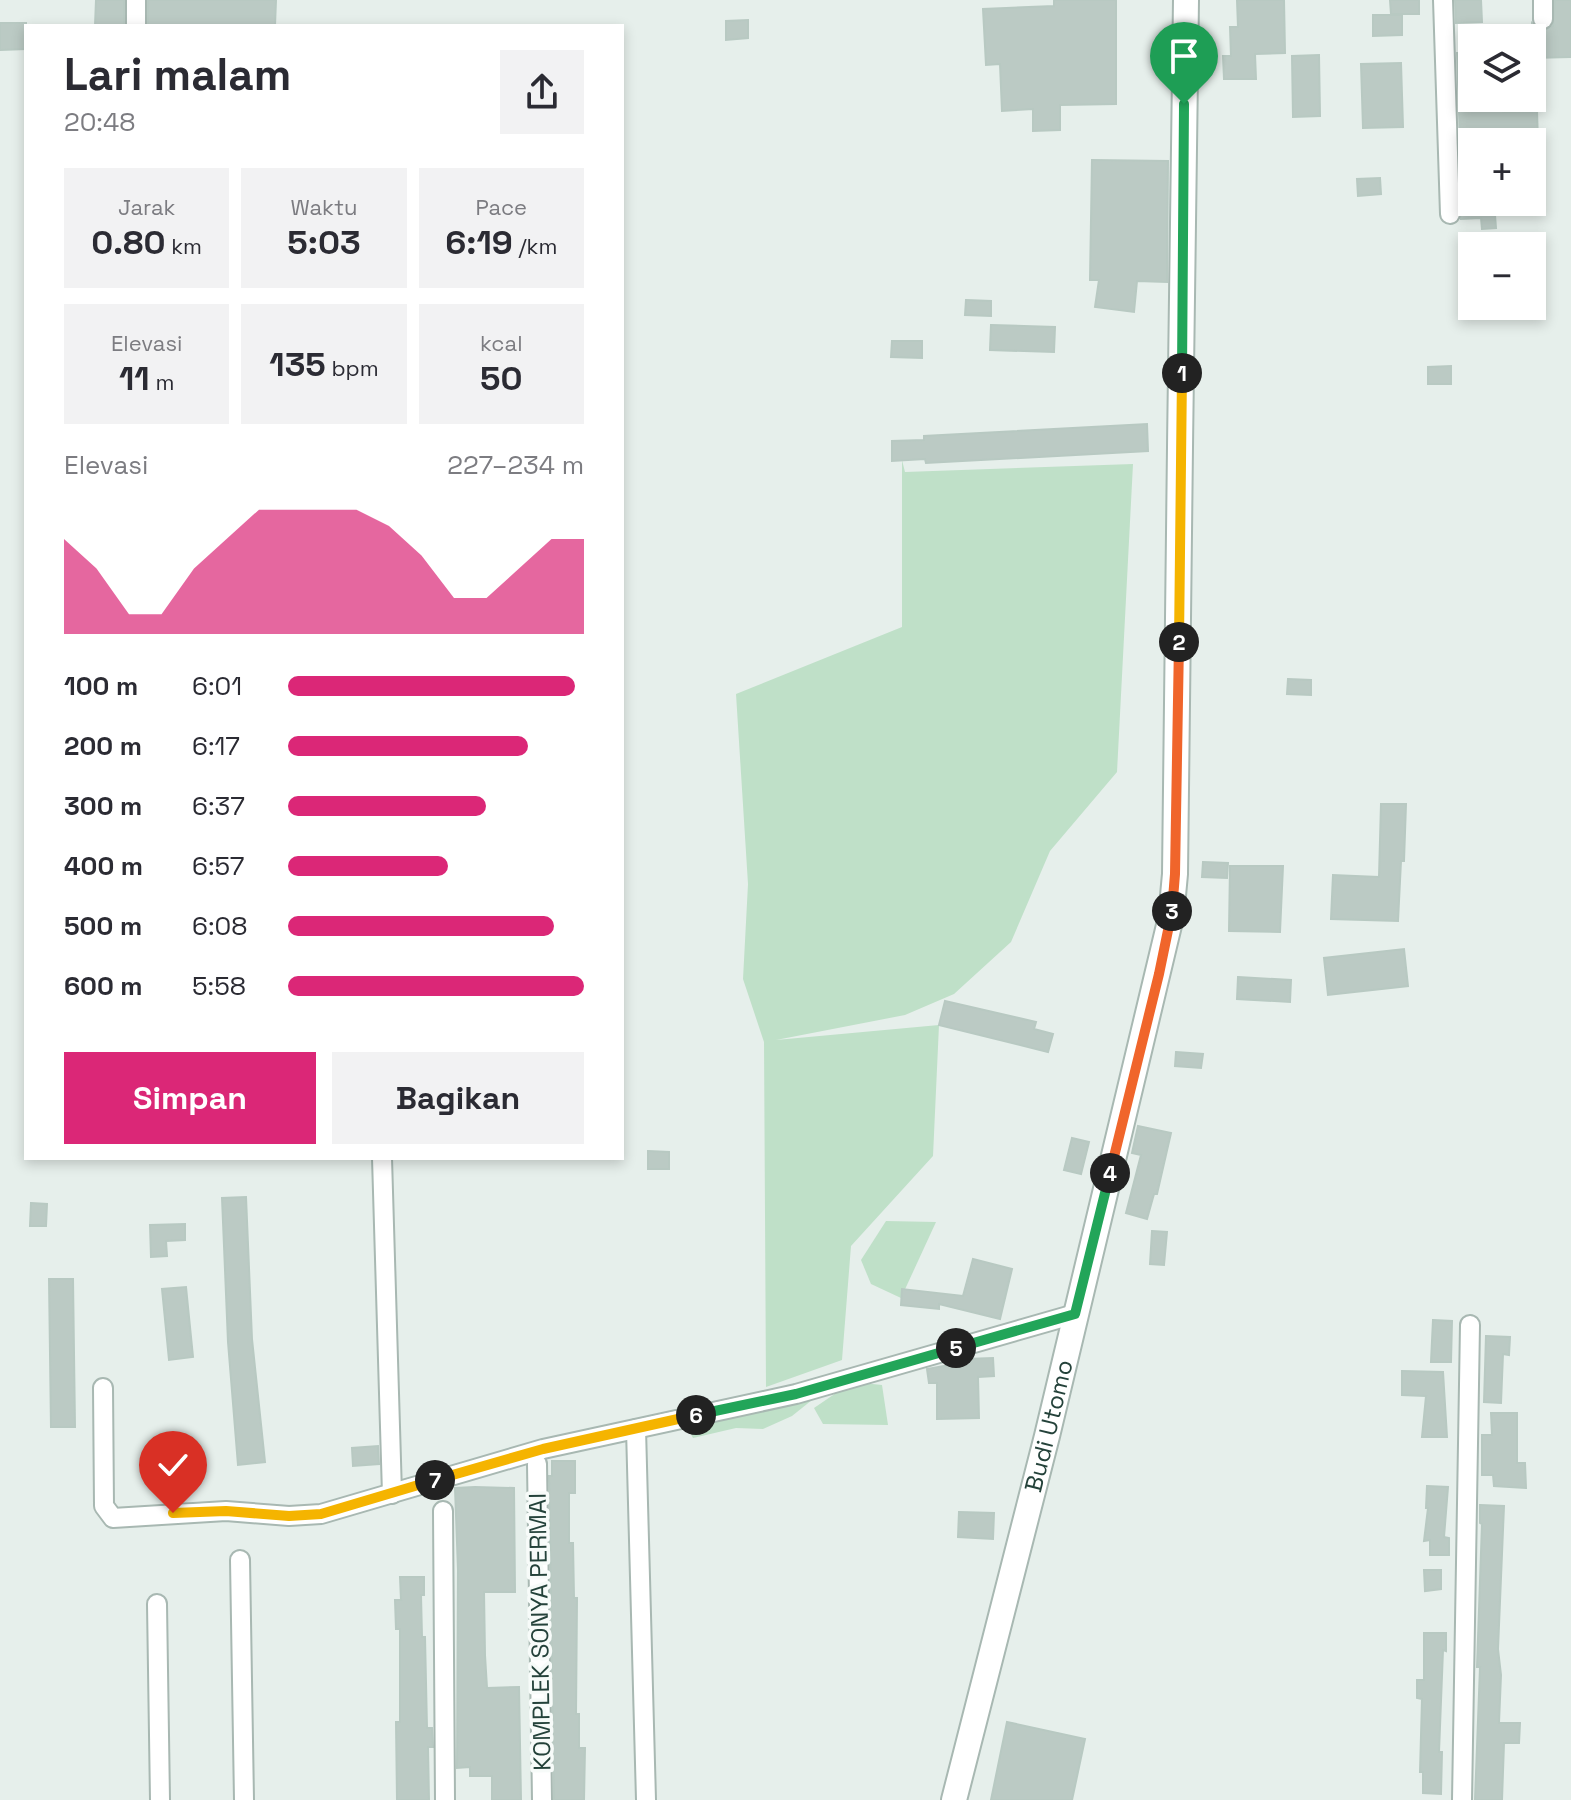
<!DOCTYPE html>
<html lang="id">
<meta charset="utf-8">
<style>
:root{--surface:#fff;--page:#f2f2f3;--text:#2b2b33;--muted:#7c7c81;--accent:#db2777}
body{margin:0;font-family:"Space Grotesk",sans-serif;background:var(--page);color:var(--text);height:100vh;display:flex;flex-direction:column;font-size:30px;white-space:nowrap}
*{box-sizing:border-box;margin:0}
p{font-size:26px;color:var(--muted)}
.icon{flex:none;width:44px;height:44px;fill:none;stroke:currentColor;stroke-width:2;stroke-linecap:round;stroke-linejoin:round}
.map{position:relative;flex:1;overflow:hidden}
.drawer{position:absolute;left:24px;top:24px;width:600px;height:1136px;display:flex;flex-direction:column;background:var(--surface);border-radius:0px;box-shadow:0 4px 12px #0003}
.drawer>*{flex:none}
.buttons{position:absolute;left:1458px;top:24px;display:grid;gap:16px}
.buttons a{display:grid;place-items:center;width:88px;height:88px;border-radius:0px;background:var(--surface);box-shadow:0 4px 12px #0003;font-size:40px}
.pin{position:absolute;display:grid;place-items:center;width:68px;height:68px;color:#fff;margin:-82px -34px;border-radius:50% 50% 50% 0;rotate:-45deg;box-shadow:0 0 8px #0007}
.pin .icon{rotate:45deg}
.km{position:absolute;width:40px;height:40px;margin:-20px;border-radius:50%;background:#222;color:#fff;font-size:22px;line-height:40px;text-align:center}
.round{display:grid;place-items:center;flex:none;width:84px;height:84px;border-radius:0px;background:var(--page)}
.overview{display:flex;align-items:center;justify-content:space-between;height:136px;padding:0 40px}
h1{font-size:44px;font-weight:700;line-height:60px}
.figures{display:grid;grid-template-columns:repeat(3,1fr);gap:12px;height:136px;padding:8px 40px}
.figures div{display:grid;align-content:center;border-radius:0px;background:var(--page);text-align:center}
.figures b{font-size:34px;font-weight:700}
.figures small{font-size:22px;font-weight:400}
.figures p{font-size:22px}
.chart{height:224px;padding:16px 40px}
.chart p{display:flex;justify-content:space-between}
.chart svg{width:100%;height:144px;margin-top:8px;fill:var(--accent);opacity:.7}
.primary-button{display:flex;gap:16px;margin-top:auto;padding:16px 40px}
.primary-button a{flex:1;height:92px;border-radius:0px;background:var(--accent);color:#fff;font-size:32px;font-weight:700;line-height:92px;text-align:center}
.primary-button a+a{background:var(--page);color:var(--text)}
ul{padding:0 40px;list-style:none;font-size:26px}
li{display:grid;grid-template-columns:128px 96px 1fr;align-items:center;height:60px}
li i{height:20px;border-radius:10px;background:var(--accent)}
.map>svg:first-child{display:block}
</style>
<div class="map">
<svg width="1571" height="1800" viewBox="0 0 1571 1800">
<rect width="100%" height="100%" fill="#e6efeb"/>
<g fill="#bfe0c8">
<polygon points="902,460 905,472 1133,464 1117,772 1050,851 1011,942 954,994 905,1015 776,1040 939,1025 933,1156 851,1246 842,1360 766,1387 764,1042 743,979 748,884 736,694 902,627"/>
<polygon points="886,1221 936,1222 901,1298 871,1284 861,1260"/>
<polygon points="863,1383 882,1385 888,1425 823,1424 814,1408 839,1391"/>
<polygon points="817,1396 792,1416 763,1429 736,1428 693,1438 686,1425"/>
</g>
<g fill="#bbcac4" stroke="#b8c9c2" stroke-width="2">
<polygon points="96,0 124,0 124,26 95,26"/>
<polygon points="148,0 276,0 275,26 148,26"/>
<polygon points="1054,0 1116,0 1116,104 1060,105 1060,130 1033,131 1033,109 1002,111 1000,64 986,65 983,9 1054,6"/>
<polygon points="1237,0 1284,0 1285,53 1255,54 1256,79 1224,79 1223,56 1231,56 1230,27 1238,27"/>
<polygon points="1390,0 1419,0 1419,14 1391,14"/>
<polygon points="1455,0 1481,0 1482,22 1456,23"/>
<polygon points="1555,0 1571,0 1571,57 1532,58 1532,23 1542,31 1553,26"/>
<polygon points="1373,15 1402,15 1402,35 1373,36"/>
<polygon points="748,20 748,38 726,40 726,21"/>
<polygon points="0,23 26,23 26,49 0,50"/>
<polygon points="1457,53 1472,53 1472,98 1502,98 1503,112 1537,111 1538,142 1460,142"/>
<polygon points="1319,55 1320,116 1293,117 1292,56"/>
<polygon points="1401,63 1403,127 1363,128 1361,64"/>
<polygon points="1472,149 1472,202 1494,202 1496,228 1482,229 1481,218 1461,219 1460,150"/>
<polygon points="1092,160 1168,161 1167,282 1137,281 1134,312 1095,307 1099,280 1090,280"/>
<polygon points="1380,178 1381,194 1358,196 1357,179"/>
<polygon points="966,300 991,301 991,316 965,315"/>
<polygon points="991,325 1055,327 1054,352 990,350"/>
<polygon points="892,341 922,341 922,358 891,357"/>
<polygon points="1451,366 1451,384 1428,384 1428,367"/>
<polygon points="1147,424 1148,451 926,463 925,459 892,461 892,441 924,440 924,436"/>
<polygon points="1288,679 1311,680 1311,695 1287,694"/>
<polygon points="1381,804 1406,804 1404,861 1401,861 1398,921 1331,919 1333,875 1379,877"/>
<polygon points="1203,862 1228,863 1227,878 1202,877"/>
<polygon points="1230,866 1283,866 1280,932 1229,931"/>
<polygon points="1404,949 1408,986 1328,995 1324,958"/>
<polygon points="1238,977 1291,980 1290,1002 1237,999"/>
<polygon points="945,1001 1036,1022 1034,1029 1053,1034 1048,1052 939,1025"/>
<polygon points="1176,1052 1203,1054 1201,1068 1175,1066"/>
<polygon points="1138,1126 1171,1133 1157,1194 1154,1194 1147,1219 1126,1213 1141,1155 1132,1153"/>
<polygon points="1072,1138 1089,1142 1081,1174 1064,1170"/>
<polygon points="648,1151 669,1152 669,1169 648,1169"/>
<polygon points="246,1197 252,1339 265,1462 238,1465 228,1342 222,1198"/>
<polygon points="31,1203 47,1204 46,1226 30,1226"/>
<polygon points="185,1224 185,1240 166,1241 167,1256 151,1257 150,1225"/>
<polygon points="1152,1231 1167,1232 1164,1265 1150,1264"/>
<polygon points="973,1259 1012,1269 1000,1319 939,1304 939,1309 901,1305 902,1289 963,1296"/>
<polygon points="49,1279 73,1279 75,1427 51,1427"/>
<polygon points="186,1287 193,1357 169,1360 162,1289"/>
<polygon points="1433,1320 1452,1321 1451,1362 1431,1362"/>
<polygon points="1486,1336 1510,1337 1509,1355 1503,1354 1501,1403 1484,1402"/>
<polygon points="993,1358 994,1376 978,1377 979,1418 937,1419 937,1383 929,1383 927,1369 966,1362 966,1359"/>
<polygon points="1402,1371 1443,1372 1447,1437 1422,1437 1426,1396 1402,1395"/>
<polygon points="1491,1413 1517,1413 1517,1463 1525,1463 1526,1488 1494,1486 1493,1475 1482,1475 1482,1435 1492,1435"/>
<polygon points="378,1446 379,1464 353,1466 352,1448"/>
<polygon points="552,1461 575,1461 575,1493 569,1493 569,1543 573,1543 574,1598 577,1598 576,1714 579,1714 579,1748 585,1748 584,1800 554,1800 549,1476 552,1476"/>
<polygon points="1427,1486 1448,1487 1444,1537 1449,1538 1449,1555 1430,1555 1430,1540 1424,1541 1428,1508 1426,1508"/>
<polygon points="475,1487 514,1488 515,1592 484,1592 485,1655 487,1688 519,1687 521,1800 492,1800 492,1776 470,1776 470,1767 457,1768 458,1570 455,1488"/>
<polygon points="1480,1505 1504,1506 1498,1649 1501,1675 1499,1723 1520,1723 1519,1743 1504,1743 1502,1800 1475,1800 1480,1667 1477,1667 1482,1524 1480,1523"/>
<polygon points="959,1512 994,1513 993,1539 958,1537"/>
<polygon points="1424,1570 1441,1570 1441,1589 1425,1591"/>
<polygon points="400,1577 424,1577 424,1595 421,1595 422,1637 425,1637 427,1728 432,1728 433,1747 428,1747 429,1800 397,1800 396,1722 400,1722 400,1629 396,1629 395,1600 401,1600"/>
<polygon points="1424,1633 1446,1633 1446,1651 1443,1650 1439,1752 1442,1752 1441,1794 1423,1793 1423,1772 1420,1772 1422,1699 1417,1698 1417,1680 1424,1680"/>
<polygon points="1007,1722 1085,1739 1072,1800 991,1800"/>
</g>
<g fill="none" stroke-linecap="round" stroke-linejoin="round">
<defs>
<g id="minor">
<polyline points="1443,0 1450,214"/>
<polyline points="1543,0 1543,19"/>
<polyline points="136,26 136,0"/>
<polyline points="382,1158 392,1494"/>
<polyline points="103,1388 104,1506 113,1518 226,1511 289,1516 321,1514 543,1449 796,1394 1075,1314"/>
<polyline points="636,1429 646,1800"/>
<polyline points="537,1464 542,1800"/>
<polyline points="443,1511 445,1800"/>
<polyline points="240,1560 244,1800"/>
<polyline points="157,1604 160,1800"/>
<polyline points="1462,1800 1470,1325"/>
</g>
<g id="tertiary">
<path id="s1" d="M954 1800 1047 1436 1171 917 1175 874C1180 583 1180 291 1186 0"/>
</g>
</defs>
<use href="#minor" stroke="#a8b8b2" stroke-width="22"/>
<use href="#tertiary" stroke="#a8b8b2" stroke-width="28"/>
<use href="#minor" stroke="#fff" stroke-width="18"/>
<use href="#tertiary" stroke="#fff" stroke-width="24"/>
</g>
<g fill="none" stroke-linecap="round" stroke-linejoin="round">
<defs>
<polyline id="split-1" points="1182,373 1184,104"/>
<polyline id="split-2" points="1179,642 1182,373"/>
<polyline id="split-3" points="1172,911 1175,874 1179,642"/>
<polyline id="split-4" points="1110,1173 1159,974 1172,911"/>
<polyline id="split-5" points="956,1348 1075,1314 1110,1173"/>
<polyline id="split-6" points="696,1415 796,1394 956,1348"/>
<polyline id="split-7" points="435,1480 543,1449 696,1415"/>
<polyline id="split-8" points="173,1513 226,1511 289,1516 321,1514 435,1480"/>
</defs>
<use href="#split-1" stroke="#fff" stroke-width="16"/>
<use href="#split-2" stroke="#fff" stroke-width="16"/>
<use href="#split-3" stroke="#fff" stroke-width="16"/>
<use href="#split-4" stroke="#fff" stroke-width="16"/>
<use href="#split-5" stroke="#fff" stroke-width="16"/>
<use href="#split-6" stroke="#fff" stroke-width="16"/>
<use href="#split-7" stroke="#fff" stroke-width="16"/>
<use href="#split-8" stroke="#fff" stroke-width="16"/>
<use href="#split-1" stroke="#22a559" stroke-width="10"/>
<use href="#split-2" stroke="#f5b400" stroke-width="10"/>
<use href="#split-3" stroke="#f0652b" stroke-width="10"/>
<use href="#split-4" stroke="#f0652b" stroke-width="10"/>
<use href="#split-5" stroke="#22a559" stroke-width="10"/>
<use href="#split-6" stroke="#22a559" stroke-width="10"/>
<use href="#split-7" stroke="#f5b400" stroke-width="10"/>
<use href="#split-8" stroke="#f5b400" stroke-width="10"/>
</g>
<g text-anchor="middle" stroke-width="7" stroke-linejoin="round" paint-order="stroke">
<g font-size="24" fill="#24423a" stroke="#f7fbf9">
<text dy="8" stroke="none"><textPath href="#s1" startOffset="386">Budi Utomo</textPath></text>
<text transform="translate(540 1632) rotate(-91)" y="8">KOMPLEK SONYA PERMAI</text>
</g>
</g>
</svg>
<div class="buttons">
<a><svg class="icon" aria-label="layers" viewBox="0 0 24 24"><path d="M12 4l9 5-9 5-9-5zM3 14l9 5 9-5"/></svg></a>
<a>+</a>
<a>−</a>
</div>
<div class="pin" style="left:1184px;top:104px;background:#1e9e55"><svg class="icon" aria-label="arrive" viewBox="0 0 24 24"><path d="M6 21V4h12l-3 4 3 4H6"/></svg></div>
<div class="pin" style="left:173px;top:1513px;background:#d93025"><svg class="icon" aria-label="check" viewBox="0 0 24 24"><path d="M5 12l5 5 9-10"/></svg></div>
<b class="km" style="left:1182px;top:373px">1</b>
<b class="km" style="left:1179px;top:642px">2</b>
<b class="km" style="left:1172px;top:911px">3</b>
<b class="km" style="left:1110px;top:1173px">4</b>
<b class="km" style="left:956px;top:1348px">5</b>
<b class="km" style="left:696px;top:1415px">6</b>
<b class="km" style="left:435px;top:1480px">7</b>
<section class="drawer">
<div class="overview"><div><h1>Lari malam</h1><p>20:48</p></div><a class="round"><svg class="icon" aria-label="share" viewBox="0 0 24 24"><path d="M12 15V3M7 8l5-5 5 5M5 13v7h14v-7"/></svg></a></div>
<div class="figures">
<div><p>Jarak</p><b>0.80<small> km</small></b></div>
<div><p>Waktu</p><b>5:03</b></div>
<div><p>Pace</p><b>6:19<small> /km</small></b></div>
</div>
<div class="figures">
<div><p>Elevasi</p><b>11<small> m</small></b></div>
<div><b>135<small> bpm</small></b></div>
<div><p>kcal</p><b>50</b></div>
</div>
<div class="chart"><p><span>Elevasi</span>227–234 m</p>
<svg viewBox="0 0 160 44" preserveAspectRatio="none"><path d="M0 44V15L10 24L20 38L30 38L40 24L50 15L60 6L70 6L80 6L90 6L100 11L110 20L120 33L130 33L140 24L150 15L160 15V44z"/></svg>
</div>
<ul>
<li><b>100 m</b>6:01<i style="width:97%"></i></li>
<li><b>200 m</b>6:17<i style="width:81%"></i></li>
<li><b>300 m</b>6:37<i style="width:67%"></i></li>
<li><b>400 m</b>6:57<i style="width:54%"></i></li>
<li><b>500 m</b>6:08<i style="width:90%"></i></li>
<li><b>600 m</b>5:58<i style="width:100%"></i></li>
</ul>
<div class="primary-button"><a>Simpan</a><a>Bagikan</a></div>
</section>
</div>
